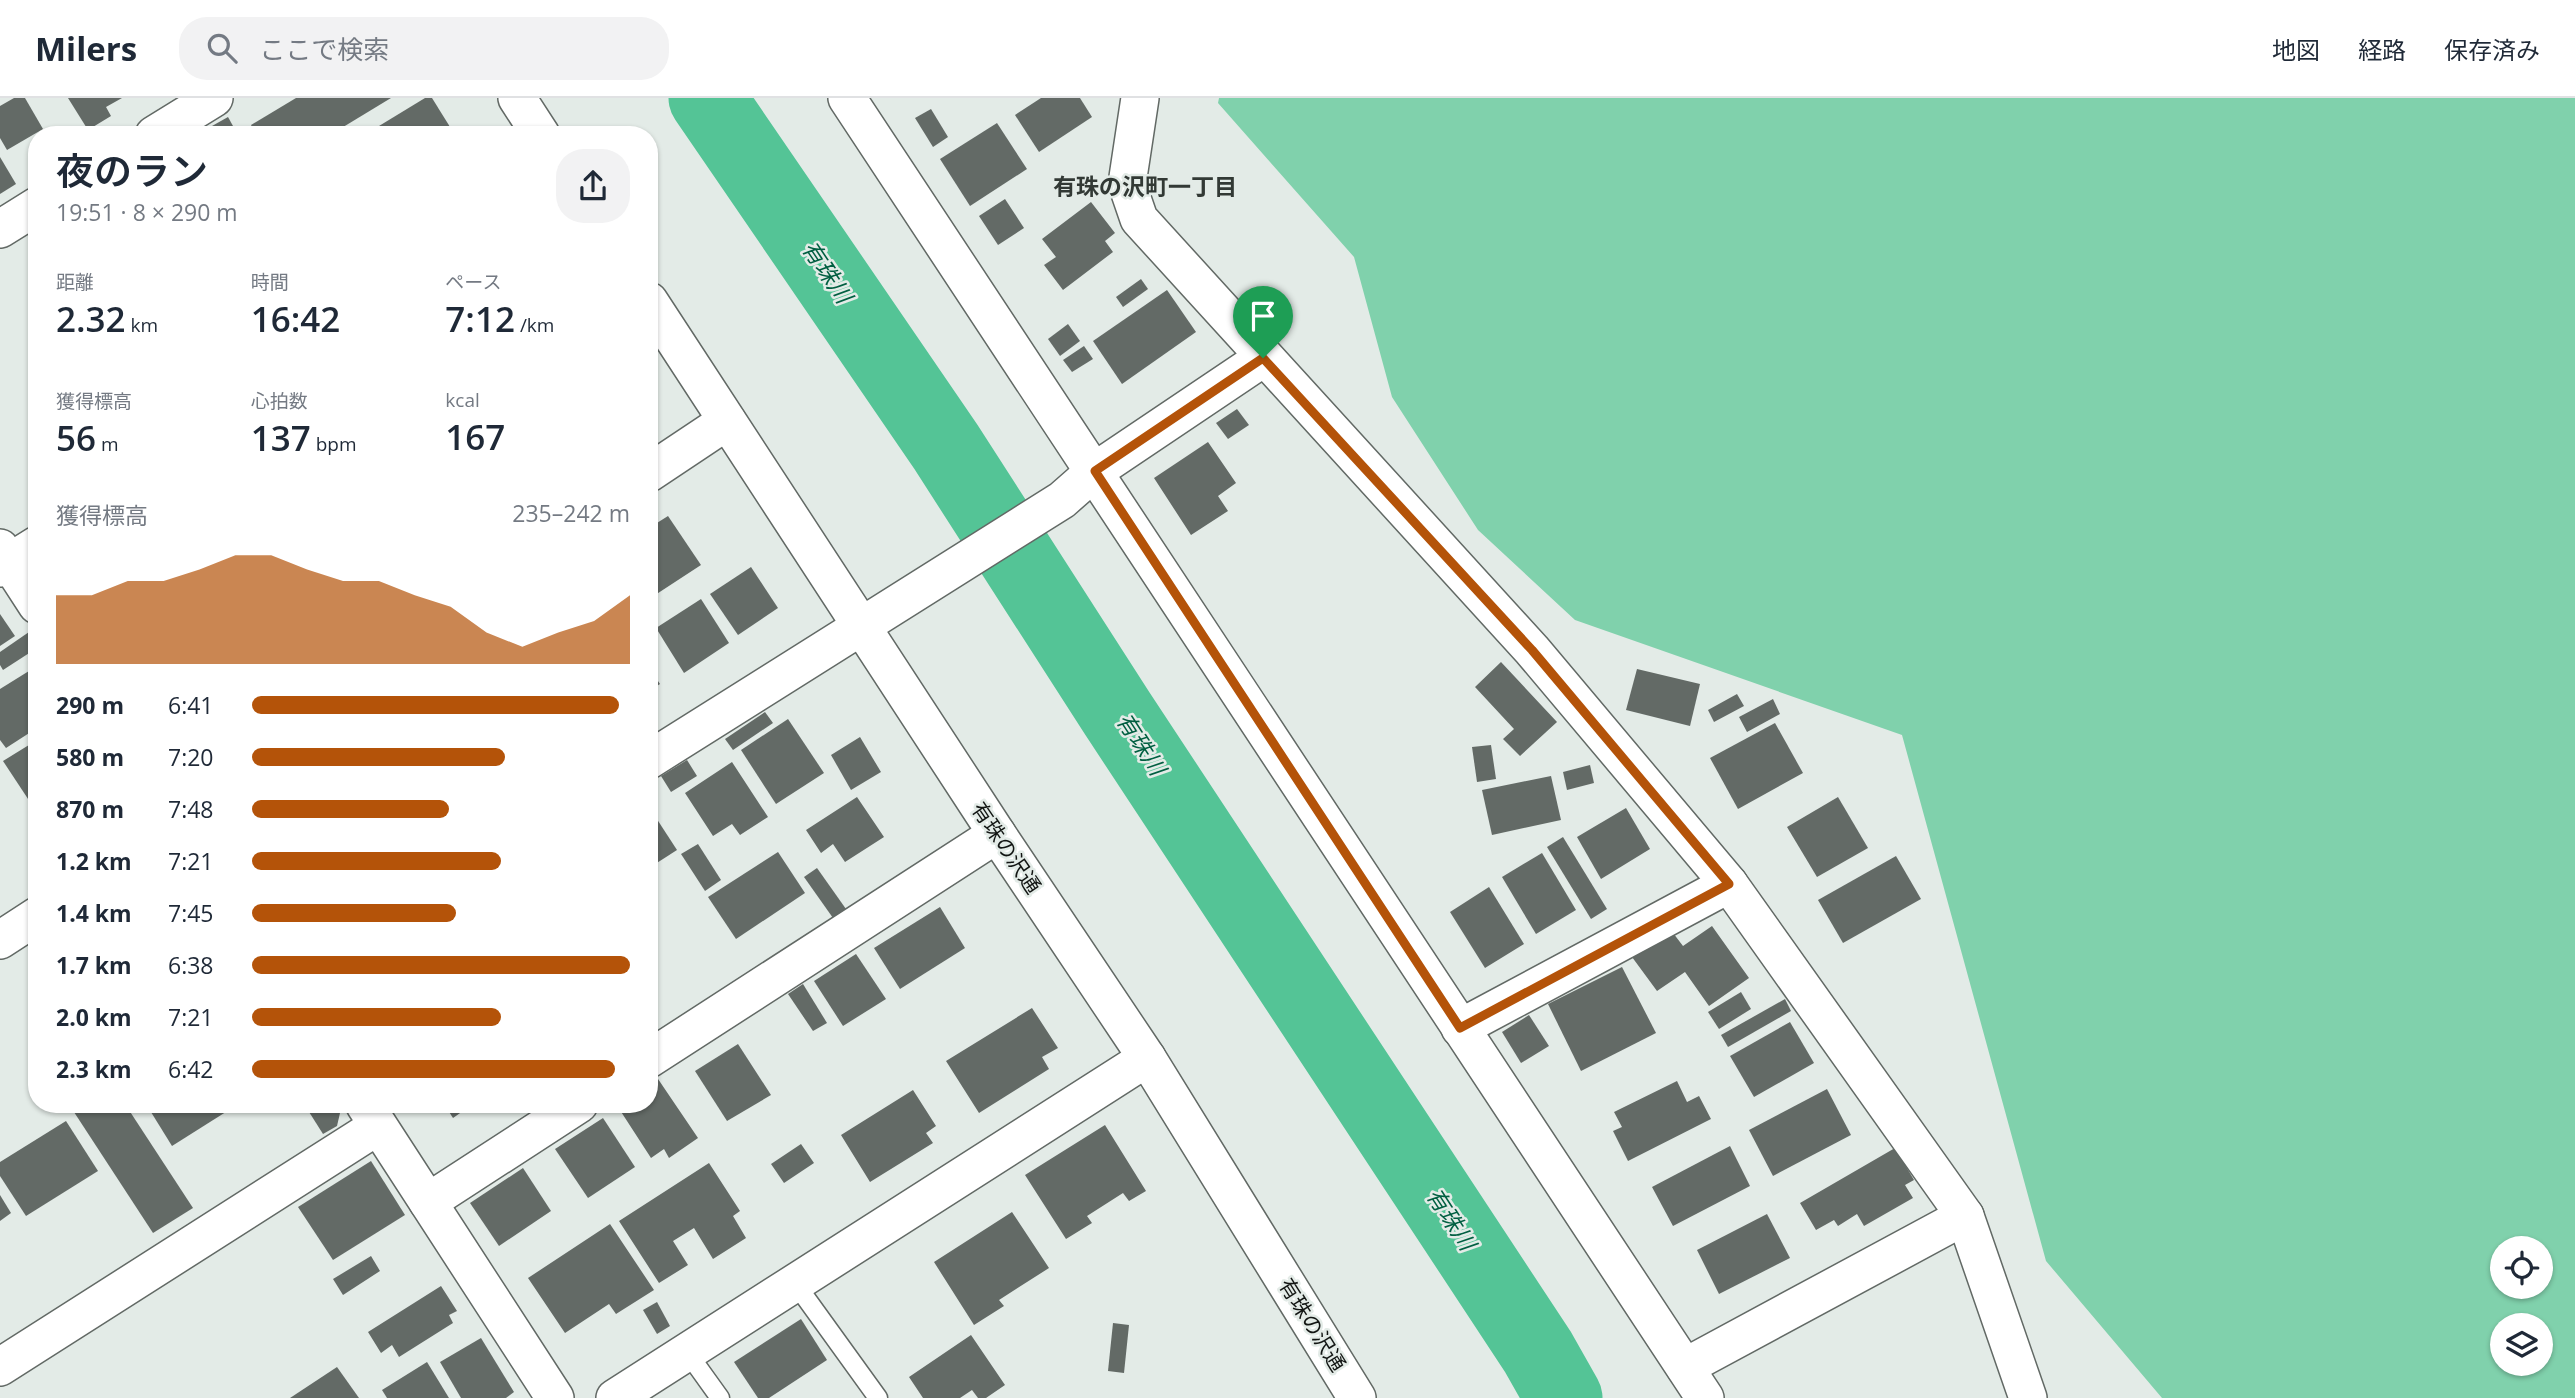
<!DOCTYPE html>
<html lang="ja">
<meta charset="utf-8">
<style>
:root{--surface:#fff;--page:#f2f2f3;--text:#1f2937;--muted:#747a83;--line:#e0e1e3;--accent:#b45309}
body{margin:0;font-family:"Open Sans","Noto Sans JP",sans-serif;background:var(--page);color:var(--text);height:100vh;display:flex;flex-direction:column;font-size:26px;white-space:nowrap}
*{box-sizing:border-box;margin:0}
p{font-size:23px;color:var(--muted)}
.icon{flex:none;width:38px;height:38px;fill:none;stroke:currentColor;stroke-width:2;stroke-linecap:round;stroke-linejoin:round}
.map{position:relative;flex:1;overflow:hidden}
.details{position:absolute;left:28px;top:28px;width:630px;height:987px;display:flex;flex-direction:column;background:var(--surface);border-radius:28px;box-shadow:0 2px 5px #0004}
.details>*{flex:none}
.buttons{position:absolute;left:2490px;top:1138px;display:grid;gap:14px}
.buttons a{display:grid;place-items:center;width:63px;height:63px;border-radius:50%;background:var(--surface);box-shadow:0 2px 5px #0004;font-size:35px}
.pin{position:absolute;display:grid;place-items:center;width:60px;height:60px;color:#fff;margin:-72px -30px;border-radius:50% 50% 50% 0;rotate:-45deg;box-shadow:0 0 7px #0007}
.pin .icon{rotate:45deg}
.round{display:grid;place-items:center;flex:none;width:74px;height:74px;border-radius:28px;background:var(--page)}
.overview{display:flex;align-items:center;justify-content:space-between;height:119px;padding:0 28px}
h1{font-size:38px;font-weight:600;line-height:52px}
.metrics{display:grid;grid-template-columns:repeat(3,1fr);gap:10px;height:119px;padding:7px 28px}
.metrics div{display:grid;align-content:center}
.metrics b{font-size:35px;font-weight:600}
.metrics small{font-size:19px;font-weight:400}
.metrics p{font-size:19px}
.chart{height:196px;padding:14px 28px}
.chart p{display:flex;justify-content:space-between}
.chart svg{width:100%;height:126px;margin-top:7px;fill:var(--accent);opacity:.7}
ul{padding:0 28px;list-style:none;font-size:23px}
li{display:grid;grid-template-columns:112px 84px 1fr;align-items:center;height:52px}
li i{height:18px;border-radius:9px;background:var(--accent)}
header{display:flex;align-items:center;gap:42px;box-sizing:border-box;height:98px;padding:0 35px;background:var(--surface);border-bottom:2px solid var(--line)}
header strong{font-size:33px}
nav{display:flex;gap:38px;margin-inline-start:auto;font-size:24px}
.search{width:490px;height:63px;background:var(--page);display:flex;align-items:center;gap:18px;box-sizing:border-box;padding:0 24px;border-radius:28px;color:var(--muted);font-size:26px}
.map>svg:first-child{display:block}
</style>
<header>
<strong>Milers</strong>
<div class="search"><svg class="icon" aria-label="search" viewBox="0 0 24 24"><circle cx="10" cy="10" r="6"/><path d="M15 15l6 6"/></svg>ここで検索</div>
<nav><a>地図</a><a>経路</a><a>保存済み</a></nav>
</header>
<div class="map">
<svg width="2575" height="1300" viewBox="0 0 2575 1300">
<rect width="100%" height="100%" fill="#e3ebe7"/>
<path fill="#80d1ac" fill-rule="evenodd" d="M1219 0H2575V1300H2162L2046 1163 1902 637 1575 522 1478 432 1392 299 1354 159 1218 5ZM2502 1150H2541V1188H2502ZM2502 1227H2541V1265H2502Z"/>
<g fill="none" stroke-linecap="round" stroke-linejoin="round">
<polyline stroke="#54c496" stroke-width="77" points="707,0 946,349 1117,615 1538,1254 1564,1300"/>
</g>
<g fill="#636a66">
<polygon points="14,0 25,0 43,31 7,52 0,40 0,8"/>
<polygon points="68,0 122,0 106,9 111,18 88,32"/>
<polygon points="296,0 391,0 330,37 256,37 251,27"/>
<polygon points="425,0 432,0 455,37 384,37 379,28"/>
<polygon points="1041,0 1080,0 1092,19 1039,54 1015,17"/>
<polygon points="931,11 948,39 933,49 915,20"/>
<polygon points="228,19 238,37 196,37"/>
<polygon points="997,25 1027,71 970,108 940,61"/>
<polygon points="0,59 16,86 0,96"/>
<polygon points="1005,101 1024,130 998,147 979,118"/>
<polygon points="1091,104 1115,135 1105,143 1113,154 1063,192 1044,167 1056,159 1042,141"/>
<polygon points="1141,181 1148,191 1123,209 1116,199"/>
<polygon points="1167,192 1196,234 1122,286 1093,243"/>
<polygon points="1068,226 1080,243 1060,258 1048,241"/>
<polygon points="1084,248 1093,261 1072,274 1063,262"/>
<polygon points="1237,311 1249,327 1228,341 1216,325"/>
<polygon points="1208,344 1236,385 1218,398 1228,413 1191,437 1154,380"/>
<polygon points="668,418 701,467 649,501 649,430"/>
<polygon points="751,469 778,510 738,537 710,496"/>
<polygon points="701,501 729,545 684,575 656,530"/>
<polygon points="0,516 15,538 0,548"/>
<polygon points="29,534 37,550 3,572 0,567 0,554"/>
<polygon points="1501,564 1557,624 1520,658 1503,641 1514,631 1475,589"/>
<polygon points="37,568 37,630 6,650 0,642 0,591"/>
<polygon points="649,570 660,586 649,593"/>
<polygon points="1637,571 1700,586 1690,628 1626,612"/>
<polygon points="1737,596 1744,608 1714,624 1708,612"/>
<polygon points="1773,601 1780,616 1747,634 1739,619"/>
<polygon points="765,614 773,625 733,652 725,641"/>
<polygon points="788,621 824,675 776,706 741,652"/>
<polygon points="1775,625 1803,675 1738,711 1710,660"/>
<polygon points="860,639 881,674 851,692 831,657"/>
<polygon points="37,642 37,708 34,710 3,663"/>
<polygon points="1491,647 1496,681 1477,684 1472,649"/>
<polygon points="687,662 697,678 671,694 661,678"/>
<polygon points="732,664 768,719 740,737 732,726 713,738 685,695"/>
<polygon points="1590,667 1594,685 1567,692 1563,674"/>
<polygon points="1551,678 1561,722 1492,737 1482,692"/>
<polygon points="857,699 884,739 845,764 833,746 821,755 806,732"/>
<polygon points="1838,699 1868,750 1817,779 1787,729"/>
<polygon points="649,709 677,752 649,770"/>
<polygon points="1626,710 1650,751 1601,781 1577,739"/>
<polygon points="1563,739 1607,811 1591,821 1547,749"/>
<polygon points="698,746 721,782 705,793 681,756"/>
<polygon points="778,754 805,795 736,841 708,799"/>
<polygon points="1542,755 1576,812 1536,836 1502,779"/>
<polygon points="1896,758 1921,801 1843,845 1818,802"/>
<polygon points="817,770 846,811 833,820 804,779"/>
<polygon points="1489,789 1524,846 1485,870 1450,814"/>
<polygon points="940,809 965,850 900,891 874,850"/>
<polygon points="1712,828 1749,880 1709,908 1685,874 1657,893 1632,859 1670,831 1683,848"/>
<polygon points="856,856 886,901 843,928 814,883"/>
<polygon points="1622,869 1656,935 1581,973 1548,906"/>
<polygon points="803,886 827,925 813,933 788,896"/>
<polygon points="1741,894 1751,911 1719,931 1708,914"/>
<polygon points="1785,901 1791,913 1728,949 1721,937"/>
<polygon points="1032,910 1058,950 1042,959 1049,971 979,1015 946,963"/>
<polygon points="1529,917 1549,948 1521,965 1502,934"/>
<polygon points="1790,924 1814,965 1754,999 1730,958"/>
<polygon points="738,946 771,997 727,1023 695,973"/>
<polygon points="656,978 698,1040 669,1060 664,1051 651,1060 616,1006 649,1006 649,982"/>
<polygon points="1677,983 1687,1004 1699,998 1711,1021 1628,1063 1613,1033 1622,1029 1614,1014"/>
<polygon points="1827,991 1851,1037 1773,1078 1749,1032"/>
<polygon points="913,992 936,1028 926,1035 933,1045 870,1084 841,1037"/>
<polygon points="80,1006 125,1006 193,1110 153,1135 72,1011"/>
<polygon points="146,1006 225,1006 229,1012 172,1048"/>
<polygon points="304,1006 334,1006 340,1015 337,1028 323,1036"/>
<polygon points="444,1006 473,1006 453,1020"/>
<polygon points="603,1020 635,1069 588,1100 555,1051"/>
<polygon points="66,1023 98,1073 26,1118 0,1078 0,1064"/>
<polygon points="1105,1027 1146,1093 1129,1103 1123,1095 1087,1118 1092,1125 1066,1141 1025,1077"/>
<polygon points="801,1046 814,1065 784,1085 771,1066"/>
<polygon points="1730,1048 1750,1088 1673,1128 1652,1089"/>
<polygon points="1895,1050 1914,1082 1905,1087 1913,1100 1864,1128 1857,1116 1838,1128 1834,1122 1816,1132 1800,1105"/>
<polygon points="371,1063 405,1117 333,1162 298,1109"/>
<polygon points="709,1065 740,1113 733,1118 746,1140 713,1161 694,1130 673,1143 688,1167 659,1185 619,1123"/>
<polygon points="523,1070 551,1113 499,1148 470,1105"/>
<polygon points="0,1097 11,1115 0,1123"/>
<polygon points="1012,1114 1049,1170 999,1202 1004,1208 974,1227 934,1164"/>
<polygon points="1767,1116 1790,1160 1719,1196 1697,1152"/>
<polygon points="610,1126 654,1192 616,1216 609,1206 565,1235 528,1180"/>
<polygon points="371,1158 380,1173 343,1197 333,1181"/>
<polygon points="441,1188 457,1213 449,1217 453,1225 399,1259 392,1247 381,1255 368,1234"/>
<polygon points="657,1204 670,1228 657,1236 643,1212"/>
<polygon points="801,1221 827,1262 769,1300 758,1300 734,1264"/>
<polygon points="1113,1225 1129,1227 1124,1275 1108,1273"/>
<polygon points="971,1237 1005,1287 986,1300 978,1300 972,1292 960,1300 923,1300 909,1279"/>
<polygon points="481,1240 514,1294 506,1300 461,1300 440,1264"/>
<polygon points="427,1264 449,1300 387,1300 382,1292"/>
<polygon points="337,1269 359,1300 290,1300"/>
</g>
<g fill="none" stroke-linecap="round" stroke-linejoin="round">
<defs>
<g id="service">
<polyline points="795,1185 878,1300"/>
<polyline points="687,1254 720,1300"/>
</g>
<g id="minor">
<polyline points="517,0 541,37"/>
<polyline points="847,0 1705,1300"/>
<polyline points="1140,0 1127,86 1139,121 1532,552 1729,786 1965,1118 2028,1300"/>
<polyline points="154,37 214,0"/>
<polyline points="0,131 37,108"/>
<polyline points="649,203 997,736 1147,960 1357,1300"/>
<polyline points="649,375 727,323"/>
<polyline points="0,450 37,507"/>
<polyline points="0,470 37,447"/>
<polyline points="649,662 1062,402 1095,373 1263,260"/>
<polyline points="0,842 37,818"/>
<polyline points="1460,930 1729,786"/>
<polyline points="649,961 997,736"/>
<polyline points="365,1007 555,1300"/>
<polyline points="428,1104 579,1006"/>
<polyline points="0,1269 378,1028"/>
<polyline points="1685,1269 1965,1118"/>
<polyline points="615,1300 1147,960"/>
</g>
</defs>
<use href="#service" stroke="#626965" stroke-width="21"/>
<use href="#minor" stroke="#626965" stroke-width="40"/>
<use href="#service" stroke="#fff" stroke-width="18"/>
<use href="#minor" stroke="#fff" stroke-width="37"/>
</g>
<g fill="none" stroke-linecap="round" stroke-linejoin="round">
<defs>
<polygon id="route" points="1263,260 1532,552 1729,786 1460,930 1095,373"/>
</defs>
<use href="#route" stroke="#fff" stroke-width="14"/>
<use href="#route" stroke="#b45309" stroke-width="9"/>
</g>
<g text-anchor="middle" stroke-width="5" stroke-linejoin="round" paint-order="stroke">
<g font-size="21" fill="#121513" stroke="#e3ebe7">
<text transform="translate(1006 750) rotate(56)" y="7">有珠の沢通</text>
<text transform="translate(1312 1227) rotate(58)" y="7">有珠の沢通</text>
</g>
<g font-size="23" font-weight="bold" fill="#323935" stroke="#e3ebe7">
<text x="1145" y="97">有珠の沢町一丁目</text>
</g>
<g font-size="23" font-style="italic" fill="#015f41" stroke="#e3ebe7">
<text transform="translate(827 174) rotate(56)" y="8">有珠川</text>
<text transform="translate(1141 646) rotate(57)" y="8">有珠川</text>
<text transform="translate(1451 1121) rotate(57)" y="8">有珠川</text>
</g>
</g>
</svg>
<div class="buttons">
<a><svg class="icon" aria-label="locate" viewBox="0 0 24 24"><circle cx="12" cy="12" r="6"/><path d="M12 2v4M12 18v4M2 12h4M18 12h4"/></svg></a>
<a><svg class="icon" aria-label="layers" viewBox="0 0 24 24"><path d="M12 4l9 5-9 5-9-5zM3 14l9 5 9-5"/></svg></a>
</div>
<div class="pin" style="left:1263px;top:260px;background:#1e9e55"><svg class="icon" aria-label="arrive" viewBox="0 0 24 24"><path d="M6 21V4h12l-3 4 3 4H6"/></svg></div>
<section class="details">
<div class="overview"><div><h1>夜のラン</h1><p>19:51 · 8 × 290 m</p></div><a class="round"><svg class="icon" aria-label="share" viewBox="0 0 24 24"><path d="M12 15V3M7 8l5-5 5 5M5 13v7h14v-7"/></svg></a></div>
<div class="metrics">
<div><p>距離</p><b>2.32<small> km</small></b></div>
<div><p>時間</p><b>16:42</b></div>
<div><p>ペース</p><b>7:12<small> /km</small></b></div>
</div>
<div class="metrics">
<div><p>獲得標高</p><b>56<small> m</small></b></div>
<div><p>心拍数</p><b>137<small> bpm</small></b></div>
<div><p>kcal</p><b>167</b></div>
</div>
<div class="chart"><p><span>獲得標高</span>235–242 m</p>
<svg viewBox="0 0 160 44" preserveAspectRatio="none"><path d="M0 44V20L10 20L20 15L30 15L40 11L50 6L60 6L70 11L80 15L90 15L100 20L110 24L120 33L130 38L140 33L150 29L160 20V44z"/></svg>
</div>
<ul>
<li><b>290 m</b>6:41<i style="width:97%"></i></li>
<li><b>580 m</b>7:20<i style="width:67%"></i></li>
<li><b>870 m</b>7:48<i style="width:52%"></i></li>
<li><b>1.2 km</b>7:21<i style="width:66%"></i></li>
<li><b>1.4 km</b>7:45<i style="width:54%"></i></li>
<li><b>1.7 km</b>6:38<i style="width:100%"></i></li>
<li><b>2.0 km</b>7:21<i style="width:66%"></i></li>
<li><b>2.3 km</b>6:42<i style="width:96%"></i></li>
</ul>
</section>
</div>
